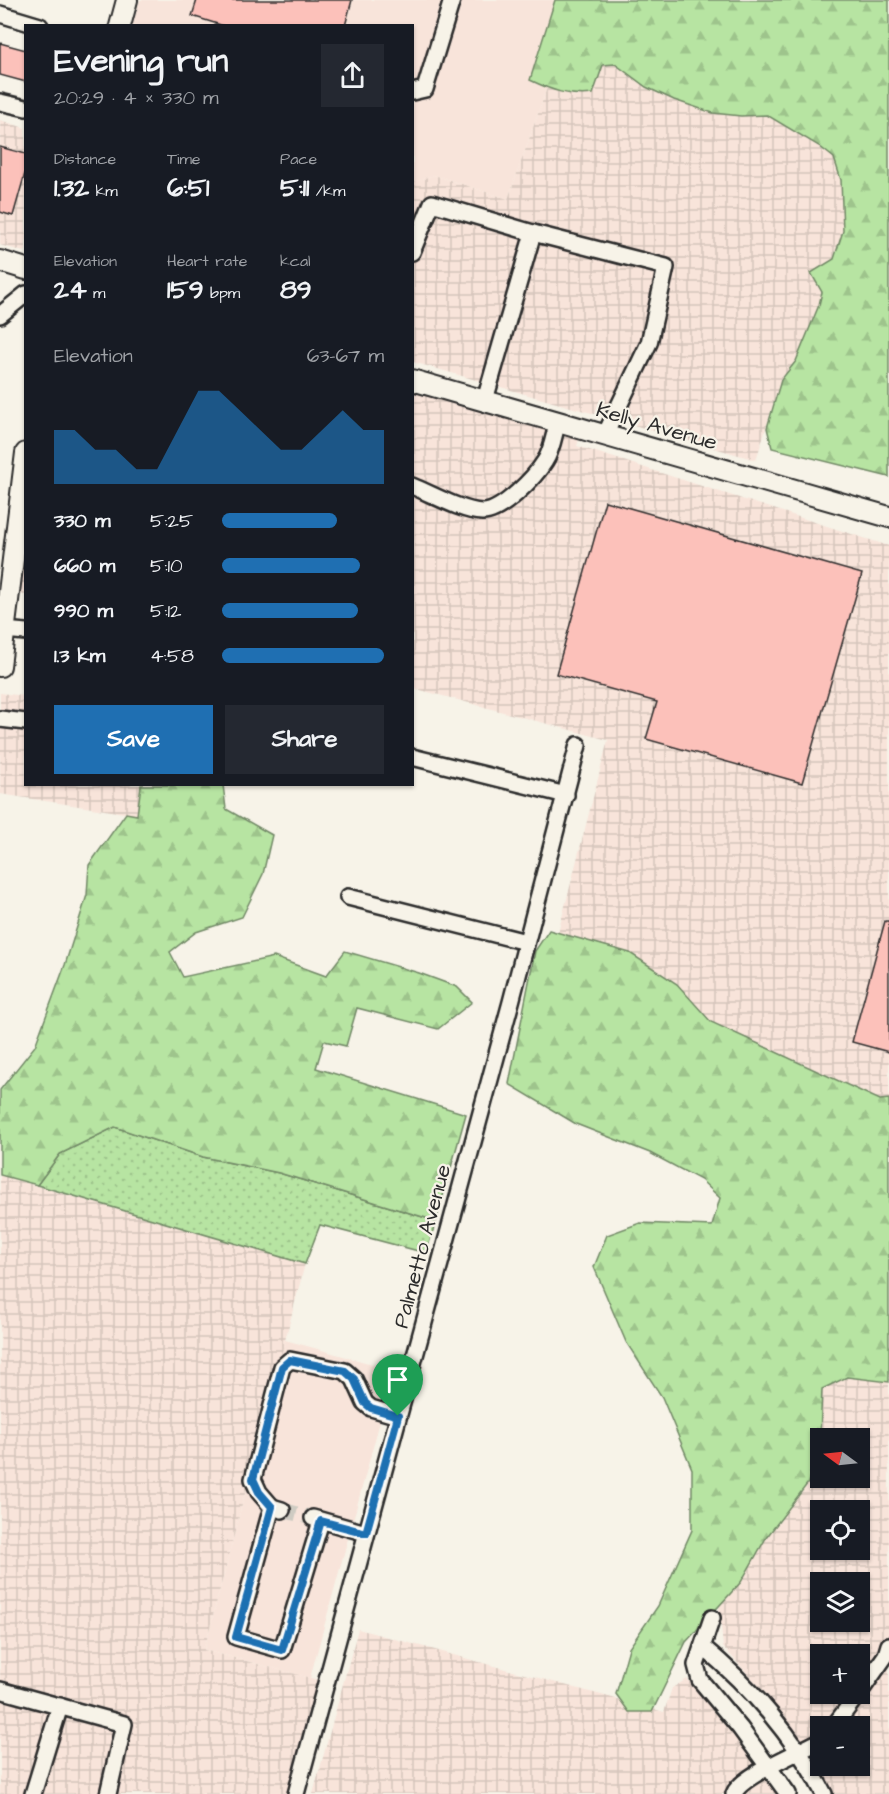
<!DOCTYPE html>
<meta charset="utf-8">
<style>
:root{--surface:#171b24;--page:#242831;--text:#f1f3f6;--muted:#9ea1a6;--accent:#1f6fb2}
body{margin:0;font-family:"Architects Daughter",sans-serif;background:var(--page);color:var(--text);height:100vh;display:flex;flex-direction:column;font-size:22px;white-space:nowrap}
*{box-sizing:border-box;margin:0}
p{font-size:20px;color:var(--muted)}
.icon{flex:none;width:33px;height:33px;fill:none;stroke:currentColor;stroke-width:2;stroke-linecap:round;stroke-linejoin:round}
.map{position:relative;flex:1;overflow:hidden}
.sheet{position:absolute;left:24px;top:24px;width:390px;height:762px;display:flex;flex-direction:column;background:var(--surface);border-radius:0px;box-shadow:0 2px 4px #0004}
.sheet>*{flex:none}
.needle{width:39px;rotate:285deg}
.tools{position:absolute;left:810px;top:1428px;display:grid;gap:12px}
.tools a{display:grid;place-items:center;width:60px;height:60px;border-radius:0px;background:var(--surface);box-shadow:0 2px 4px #0004;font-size:30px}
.pin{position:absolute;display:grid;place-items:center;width:51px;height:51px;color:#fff;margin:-62px -26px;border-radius:50% 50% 50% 0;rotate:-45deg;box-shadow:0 0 6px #0007}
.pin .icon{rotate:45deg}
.round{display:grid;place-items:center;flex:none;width:63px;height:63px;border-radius:0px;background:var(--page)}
.headline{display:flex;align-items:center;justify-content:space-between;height:102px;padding:0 30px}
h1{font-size:33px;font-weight:700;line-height:45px}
.figures{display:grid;grid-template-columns:repeat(3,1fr);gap:9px;height:102px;padding:6px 30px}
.figures div{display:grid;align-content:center}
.figures b{font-size:26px;font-weight:700}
.figures small{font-size:16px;font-weight:400}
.figures p{font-size:16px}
.chart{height:168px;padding:12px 30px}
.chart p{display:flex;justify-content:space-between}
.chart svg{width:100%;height:108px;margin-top:6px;fill:var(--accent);opacity:.7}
.primary-button{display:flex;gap:12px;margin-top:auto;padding:12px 30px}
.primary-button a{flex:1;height:69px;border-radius:0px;background:var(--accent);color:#fff;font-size:24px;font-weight:700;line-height:69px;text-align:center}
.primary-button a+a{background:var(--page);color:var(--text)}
ul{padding:0 30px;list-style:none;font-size:20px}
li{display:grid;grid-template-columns:96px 72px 1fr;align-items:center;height:45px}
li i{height:15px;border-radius:8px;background:var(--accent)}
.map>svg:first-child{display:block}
</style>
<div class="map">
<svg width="889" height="1794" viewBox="0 0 889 1794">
<defs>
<pattern id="industrial-grid" width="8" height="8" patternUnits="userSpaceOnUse" patternTransform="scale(1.5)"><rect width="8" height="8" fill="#f8e4da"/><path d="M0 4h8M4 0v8" fill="none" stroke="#d5c4bb"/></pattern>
<pattern id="grass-dots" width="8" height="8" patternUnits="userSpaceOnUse" patternTransform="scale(1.5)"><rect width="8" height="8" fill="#b7e4a2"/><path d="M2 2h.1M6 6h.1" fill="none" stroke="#9ec48c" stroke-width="1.8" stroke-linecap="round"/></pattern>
<pattern id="forest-firs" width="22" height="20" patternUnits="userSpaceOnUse" patternTransform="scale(1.5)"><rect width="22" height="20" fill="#b7e4a2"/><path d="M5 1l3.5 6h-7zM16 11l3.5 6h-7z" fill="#9ec48c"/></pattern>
</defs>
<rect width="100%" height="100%" fill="#f7f3e8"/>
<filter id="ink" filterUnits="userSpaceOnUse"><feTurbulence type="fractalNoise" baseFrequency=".0167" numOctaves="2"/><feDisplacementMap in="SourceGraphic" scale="12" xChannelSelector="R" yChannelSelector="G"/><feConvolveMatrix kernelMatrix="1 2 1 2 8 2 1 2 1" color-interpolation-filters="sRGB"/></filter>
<g filter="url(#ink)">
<g fill="#f8e4da">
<polygon points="140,0 555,0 530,79 547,88 508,199 434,175 413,182 412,26 132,26"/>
<polygon points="285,1340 394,1370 310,1678 204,1650"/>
</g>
<g fill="url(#industrial-grid)" fill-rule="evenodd">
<polygon points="615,64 646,87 741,116 767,115 819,146 834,158 841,180 843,231 819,305 796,361 781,380 756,460 413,362 412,182 434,175 508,199 547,88 577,96 598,76 603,65"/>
<polygon points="0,120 25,128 26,250 24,252 0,245"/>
<polygon points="412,380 582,428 577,446 889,546 889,1099 880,1100 711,1022 677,984 630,953 558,933 608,740 413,688"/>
<polygon points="25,453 25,595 9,592"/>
<polygon points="0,693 25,696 26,784 141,785 137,815 0,794"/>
<polygon points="0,1175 305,1264 204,1650 326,1682 296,1794 0,1794"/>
<path d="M847 1377 889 1382V1794H833L820 1767 767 1695 723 1647 719 1605 741 1582 820 1435 822 1389ZM820 1438H860V1478H820ZM820 1510H860V1550H820ZM820 1582H860V1622H820ZM820 1654H860V1694H820ZM820 1726H860V1766H820Z"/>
<polygon points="358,1629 664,1712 672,1688 687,1679 717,1709 780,1794 313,1794"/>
</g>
<polygon fill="url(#grass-dots)" stroke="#718866" stroke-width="1.5" points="115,1127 203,1157 279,1173 436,1221 426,1253 320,1225 305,1264 37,1185 60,1154"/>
<g fill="url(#forest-firs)" stroke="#718866" stroke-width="1.5">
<path d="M555 0H889V477L772 448 767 428 781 380 796 361 819 305 822 292 811 273 834 259 843 231 841 180 834 158 819 146 767 115 741 116 713 113 674 100 646 87 615 64 603 65 593 94C569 97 551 90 530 80Z"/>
<polygon points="141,785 223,785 226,809 272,835 263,874 242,917 196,932 170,952 183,977 274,957 326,976 345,951 419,973 457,987 472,1002 438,1029 357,1008 346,1046 324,1041 316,1068 466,1114 436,1221 279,1173 203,1157 115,1127 60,1154 37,1185 0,1175 0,1090 35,1046 65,965 87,895 89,865 126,813 137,815"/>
<polygon points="549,930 630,953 677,984 711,1022 880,1100 889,1099 889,1382 847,1377 822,1389 820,1435 808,1483 766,1538 741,1582 686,1642 652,1712 629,1712 616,1694 629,1648 658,1606 692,1530 692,1469 662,1397 626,1342 594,1267 607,1235 640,1223 712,1226 720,1198 701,1180 650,1153 576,1124 509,1084 535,951"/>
</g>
<g fill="#fcc1ba" stroke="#2b2b2b" stroke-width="1.5">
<polygon points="197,0 352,0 345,26 224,26 192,16"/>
<polygon points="0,43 26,50 26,82 0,75"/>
<polygon points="0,147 26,154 26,170 13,216 0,212"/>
<polygon points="605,501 862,574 802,783 646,739 657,702 556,674"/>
<polygon points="885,921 889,921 889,1052 852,1042"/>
</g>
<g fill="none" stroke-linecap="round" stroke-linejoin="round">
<polyline stroke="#cecbc2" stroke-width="15" stroke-dasharray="15 8" stroke-linecap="butt" points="282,1510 313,1518"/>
<defs>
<g id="minor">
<polyline points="0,14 40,26"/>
<polyline points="412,92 425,89 452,0"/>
<polyline points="0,102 26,108"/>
<polyline points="412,252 432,203 533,233"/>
<polyline points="0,315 26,294"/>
<polyline points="485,400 533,233 666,267 649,343 605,435"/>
<path d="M412 486C432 494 461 511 482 512 501 513 535 477 545 461 552 451 554 434 558 421"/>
<polyline points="4,630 26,632"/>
<polyline points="0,719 26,722"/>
<polyline points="412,757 566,795"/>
<polyline points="348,897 526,942"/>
<polyline points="272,1507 259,1492 253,1479 282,1367 290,1360 345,1371 354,1379 365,1403 371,1408 398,1416"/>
<polyline points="282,1510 272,1507 236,1637 282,1650 321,1521"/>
<polyline points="313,1518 366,1533"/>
<polyline points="712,1618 696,1665 700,1680 740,1728 788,1794"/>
<path d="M703 1647C751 1687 795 1738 824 1794"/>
<polyline points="0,1690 124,1724 108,1794"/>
<polyline points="860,1692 886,1655 889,1645"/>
<polyline points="834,1726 858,1694"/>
<polyline points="33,1794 60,1706"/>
<polyline points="296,1794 511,1002 578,745"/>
<path d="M734 1794C740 1776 802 1751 820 1741"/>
</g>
<g id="major">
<polyline points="120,26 127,0"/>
<polyline points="0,261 26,269"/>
<polyline points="412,380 889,517"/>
<polyline points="0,666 26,453"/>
</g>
</defs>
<use href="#minor" stroke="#2b2b2b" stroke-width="20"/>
<use href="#major" stroke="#2b2b2b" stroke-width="24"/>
<use href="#minor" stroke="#f7f3e8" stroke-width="15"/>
<use href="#major" stroke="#f7f3e8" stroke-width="20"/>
</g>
</g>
<g fill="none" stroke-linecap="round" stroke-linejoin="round" filter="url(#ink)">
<defs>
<polygon id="route" points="290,1360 345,1371 354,1379 365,1403 371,1408 398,1416 366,1533 321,1521 282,1650 236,1637 272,1507 259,1492 253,1479 282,1367"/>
</defs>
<use href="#route" stroke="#fff" stroke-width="12"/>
<use href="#route" stroke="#1f6fb2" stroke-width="8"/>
</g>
<g text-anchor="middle" stroke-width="4.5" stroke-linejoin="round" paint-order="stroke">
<g font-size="22" fill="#2b2b2b" stroke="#f7f3e8">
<text transform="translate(657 425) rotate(16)" y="8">Kelly Avenue</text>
<text transform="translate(421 1246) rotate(-75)" y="8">Palmetto Avenue</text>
</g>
</g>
</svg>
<div class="tools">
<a><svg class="needle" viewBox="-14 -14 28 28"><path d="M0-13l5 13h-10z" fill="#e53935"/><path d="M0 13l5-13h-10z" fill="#9ea1a6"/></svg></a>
<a><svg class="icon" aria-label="locate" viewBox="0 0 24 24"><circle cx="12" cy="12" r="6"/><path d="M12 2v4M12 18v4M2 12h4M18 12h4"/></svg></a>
<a><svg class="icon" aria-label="layers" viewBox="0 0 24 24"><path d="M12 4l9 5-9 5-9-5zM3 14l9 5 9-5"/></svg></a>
<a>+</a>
<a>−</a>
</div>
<div class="pin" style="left:398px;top:1416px;background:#1e9e55"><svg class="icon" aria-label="arrive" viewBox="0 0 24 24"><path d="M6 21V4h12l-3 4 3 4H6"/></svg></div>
<section class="sheet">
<div class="headline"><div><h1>Evening run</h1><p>20:29 · 4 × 330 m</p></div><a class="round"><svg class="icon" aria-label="share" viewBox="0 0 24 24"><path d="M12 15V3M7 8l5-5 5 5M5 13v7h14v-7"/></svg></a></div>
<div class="figures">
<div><p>Distance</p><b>1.32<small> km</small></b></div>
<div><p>Time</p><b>6:51</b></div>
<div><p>Pace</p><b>5:11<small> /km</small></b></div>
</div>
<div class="figures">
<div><p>Elevation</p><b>24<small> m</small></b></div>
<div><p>Heart rate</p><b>159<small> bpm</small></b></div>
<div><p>kcal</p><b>89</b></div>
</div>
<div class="chart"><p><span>Elevation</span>63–67 m</p>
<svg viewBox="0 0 160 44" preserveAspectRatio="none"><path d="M0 44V22L10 22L20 30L30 30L40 38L50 38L60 22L70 6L80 6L90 14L100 22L110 30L120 30L130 22L140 14L150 22L160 22V44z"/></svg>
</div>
<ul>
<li><b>330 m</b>5:25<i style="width:71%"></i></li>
<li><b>660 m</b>5:10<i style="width:85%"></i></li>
<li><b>990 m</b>5:12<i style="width:84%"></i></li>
<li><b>1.3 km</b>4:58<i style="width:100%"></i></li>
</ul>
<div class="primary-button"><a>Save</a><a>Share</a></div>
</section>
</div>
